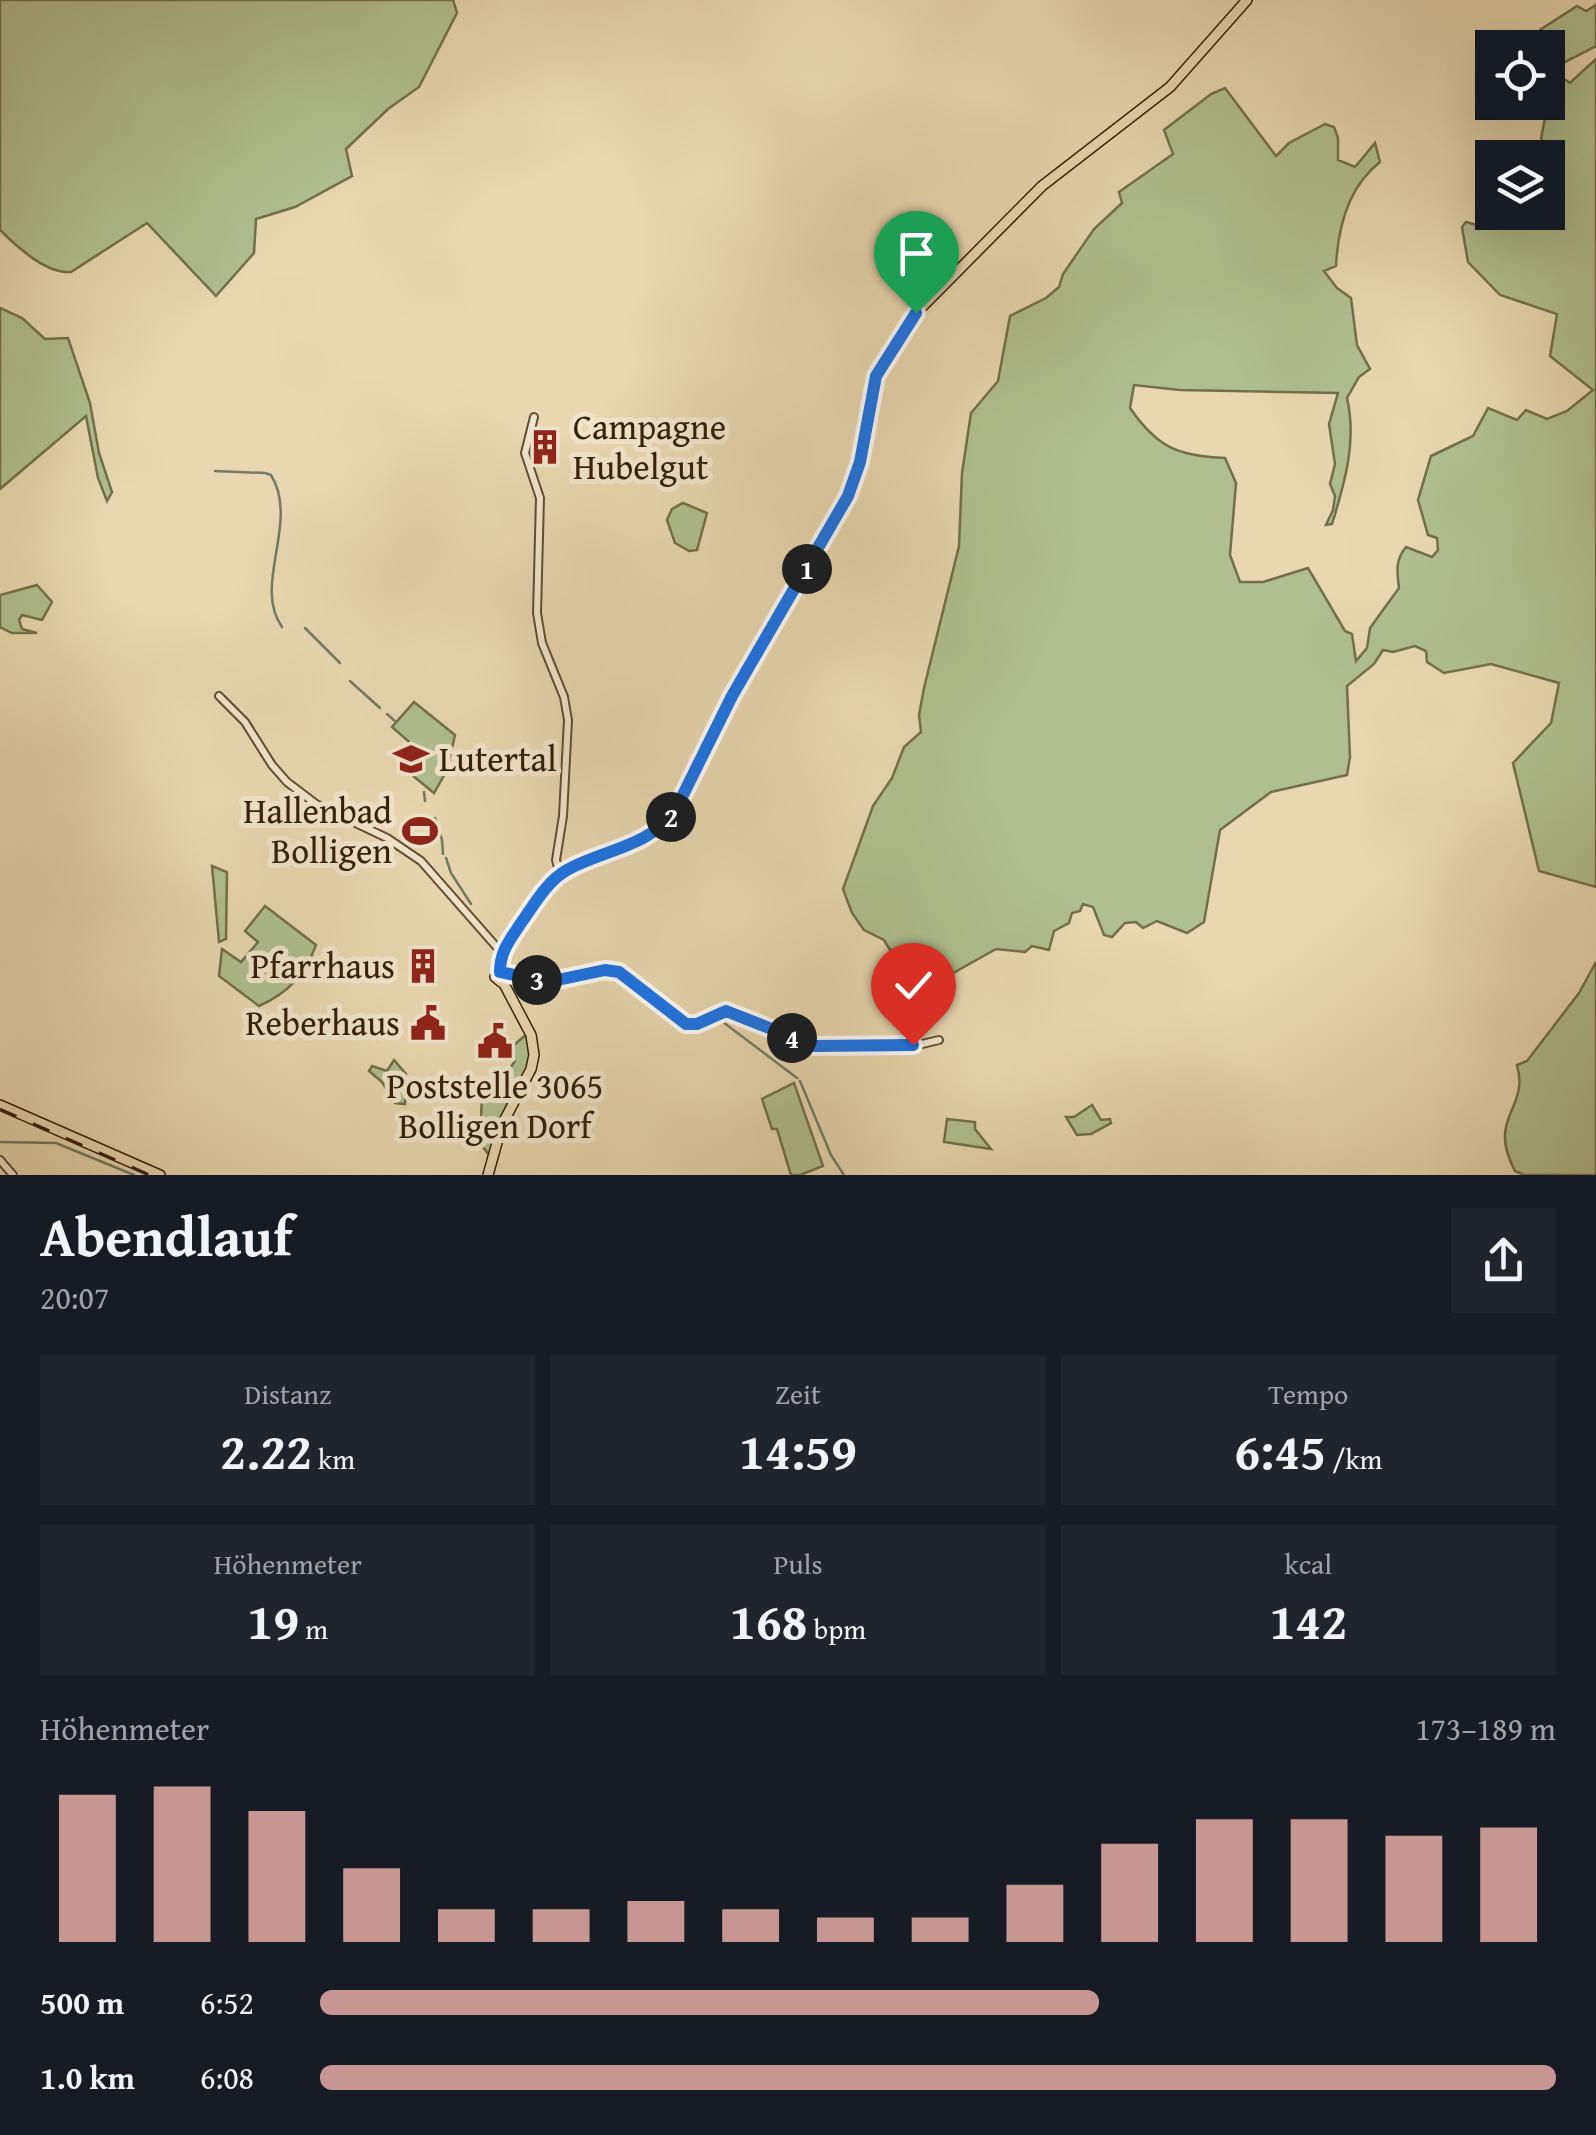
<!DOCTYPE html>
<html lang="de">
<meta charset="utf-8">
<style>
:root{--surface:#171b24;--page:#20242c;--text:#f1f3f6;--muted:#9ea1a6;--accent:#c59692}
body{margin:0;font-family:"Gentium Book Plus",serif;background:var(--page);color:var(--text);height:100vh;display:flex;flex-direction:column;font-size:38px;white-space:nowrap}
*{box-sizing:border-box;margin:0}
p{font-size:32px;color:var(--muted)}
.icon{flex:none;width:55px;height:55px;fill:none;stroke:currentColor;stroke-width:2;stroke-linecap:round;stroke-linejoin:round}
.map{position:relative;height:1175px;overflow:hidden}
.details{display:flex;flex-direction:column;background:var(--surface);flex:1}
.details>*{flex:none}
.fabs{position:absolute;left:1475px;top:30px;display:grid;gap:20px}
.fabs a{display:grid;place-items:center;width:90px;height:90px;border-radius:0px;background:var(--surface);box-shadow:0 10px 40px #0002;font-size:50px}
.pin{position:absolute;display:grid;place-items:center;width:85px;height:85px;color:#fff;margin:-102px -42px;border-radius:50% 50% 50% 0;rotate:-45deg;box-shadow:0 0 10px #0007}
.pin .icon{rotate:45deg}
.km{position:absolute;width:50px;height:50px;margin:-25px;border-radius:50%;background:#222;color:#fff;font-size:28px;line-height:50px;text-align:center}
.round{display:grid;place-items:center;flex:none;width:105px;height:105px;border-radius:0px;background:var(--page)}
.summary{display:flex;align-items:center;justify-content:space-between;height:170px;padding:0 40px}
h1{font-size:55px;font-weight:700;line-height:75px}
.figures{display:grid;grid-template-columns:repeat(3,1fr);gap:15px;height:170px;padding:10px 40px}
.figures div{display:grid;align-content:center;border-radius:0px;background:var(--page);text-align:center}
.figures b{font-size:50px;font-weight:700}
.figures small{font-size:28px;font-weight:400}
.figures p{font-size:28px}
.chart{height:280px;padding:20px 40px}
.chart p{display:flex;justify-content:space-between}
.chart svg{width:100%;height:180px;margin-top:10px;stroke:var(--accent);stroke-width:6}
ul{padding:0 40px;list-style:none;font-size:32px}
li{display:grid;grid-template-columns:160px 120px 1fr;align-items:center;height:75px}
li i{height:25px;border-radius:12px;background:var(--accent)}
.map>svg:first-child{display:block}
</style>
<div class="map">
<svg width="1596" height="1175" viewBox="0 0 1596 1175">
<rect width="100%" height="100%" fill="#e8d7b0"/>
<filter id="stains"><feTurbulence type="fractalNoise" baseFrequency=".002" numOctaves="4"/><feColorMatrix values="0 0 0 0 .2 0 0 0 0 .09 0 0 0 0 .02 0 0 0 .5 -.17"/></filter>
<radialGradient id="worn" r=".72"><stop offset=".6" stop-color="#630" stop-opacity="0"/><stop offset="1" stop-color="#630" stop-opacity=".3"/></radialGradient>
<g fill="#b0bf90" stroke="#72704c" stroke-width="2.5">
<path d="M0 0H453L457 13 419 87 388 109 346 149 352 176 295 207 256 219 254 253 216 296 147 223 71 272C46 274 17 247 0 230Z"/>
<polygon points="1596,5 1596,46 1563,63 1548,55 1548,48 1542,47 1540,30 1577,6 1586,11"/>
<path d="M1596 59V887L1539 871 1513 763 1551 723 1559 683 1491 664 1444 673 1427 662 1426 651 1415 646 1393 652 1383 650 1374 664 1347 686 1350 757 1347 775 1271 792 1220 830 1204 922 1187 933 1157 921 1143 928 1136 922 1125 923 1112 937 1104 935 1093 907 1083 904 1080 911 1072 913 1069 923 1054 931 1049 950 1032 946 1025 952 996 949 948 976 943 996 937 993 938 973 915 966 911 976 896 960 884 940 864 930 852 913 843 889 873 806 892 778 904 747 921 732 919 715 924 688 959 546 962 473 971 413 998 381 1010 316 1046 298 1059 287 1063 274 1094 229 1122 203 1119 192 1173 154 1164 130 1211 94 1225 88 1276 156 1289 143 1325 124 1334 127 1338 138V160L1355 167 1375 143 1380 162C1348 187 1338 226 1336 266L1324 271 1337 288 1351 298 1357 345 1370 369 1359 377 1347 398C1357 441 1345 482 1332 524L1326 525 1333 510 1335 496 1330 484 1335 464 1329 424 1338 393 1180 390 1134 385 1130 408C1157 447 1177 456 1225 458L1236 483 1230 555 1240 582H1263L1308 568 1345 631 1352 634 1356 661 1367 648 1370 628 1399 588C1397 572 1395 560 1406 547L1432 557 1438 550 1437 538 1428 535 1418 500 1431 456 1473 436 1488 408 1517 420 1526 410 1547 419 1567 411 1593 390 1550 356 1557 314 1500 295 1468 262 1462 227 1466 222 1491 229 1497 222 1493 213 1548 212V179L1560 176 1541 138 1548 104 1563 78 1570 83Z"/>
<polygon points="0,308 22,318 45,339 68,338 90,403 99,453 112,492 107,501 98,478 86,416 0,489"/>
<polygon points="683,503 707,513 697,550 689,551 675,543 667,520 672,509"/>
<polygon points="37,585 52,602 42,620 22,615 19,620 22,629 37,633 12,633 0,627 0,595"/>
<polygon points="414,702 455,735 447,770 434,793 407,771 411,765 405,760 415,747 392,727"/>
<polygon points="212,866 227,872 226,939 219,942"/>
<path d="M265 906 316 945C305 975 288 993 259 1006L219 976 222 949 241 962 258 942 245 931Z"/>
<path d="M1596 962V1175H1524L1515 1171C1486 1116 1530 1110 1517 1065L1527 1061 1579 993Z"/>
<polygon points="528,1033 530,1062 490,1156 475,1137 481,1119 482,1093 500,1083 515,1061 508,1050"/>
<polygon points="394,1060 406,1074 405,1104 395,1103 382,1082 369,1071 372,1066 387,1071"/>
<polygon points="794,1083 823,1166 800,1175 791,1175 777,1129 772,1129 762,1099"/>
<polygon points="1092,1105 1101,1120 1110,1119 1111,1123 1091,1134 1077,1135 1066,1117 1074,1117"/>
<polygon points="947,1119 975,1122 975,1129 991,1149 944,1142"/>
</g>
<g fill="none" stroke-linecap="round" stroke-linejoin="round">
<g stroke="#707c68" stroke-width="2.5">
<path d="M215 471 265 473 271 475C300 522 252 585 282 627"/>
<polyline points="305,628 340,663"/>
<polyline points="350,681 380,708"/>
<polyline points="387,714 396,722"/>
<polyline points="424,792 425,801"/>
<polyline points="435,818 442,840 443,854"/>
<polyline points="446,858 451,873 471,904"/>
<polyline points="719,1019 797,1078"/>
<polyline points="800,1081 831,1155 844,1175"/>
<polyline points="0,1142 56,1143 134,1175"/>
</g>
<defs>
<g id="minor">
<polyline points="534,417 525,453 540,498 537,613 542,643 564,697 568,720 563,816 556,860 560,875"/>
<polyline points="219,696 245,722 272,765 287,782 316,804 387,838 421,861 501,952"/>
<path d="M506 975 520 974 549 982 605 970 616 971 684 1023C701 1026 711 1010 728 1011 746 1013 767 1029 785 1036 831 1052 892 1053 939 1040"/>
<polyline points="0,1160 13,1175"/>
</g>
<g id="major">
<path d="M500 972 506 977 501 982 495 977 500 972 502 950 556 878C588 852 634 853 665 823 693 796 703 749 721 715 761 641 810 572 848 497L860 462 876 375 916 313 1042 186 1170 87 1247 0"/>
<polyline points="0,1105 160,1175"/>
<polyline points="488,1175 502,1125 531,1069 534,1055 531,1035 503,982"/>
</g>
</defs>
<use href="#minor" stroke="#624e33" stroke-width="10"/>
<use href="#major" stroke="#352009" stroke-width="12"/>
<use href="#minor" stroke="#f0e5cc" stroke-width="6"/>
<use href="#major" stroke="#e8d7b0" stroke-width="9"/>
<polyline stroke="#352009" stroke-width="2.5" stroke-dasharray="18 18" stroke-linecap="butt" points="0,1109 150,1175"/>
</g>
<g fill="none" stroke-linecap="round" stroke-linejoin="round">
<defs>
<path id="route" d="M913 1045 815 1046 726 1011 697 1024H686L619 972 605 970 548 982 500 972C500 951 510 940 521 923 534 905 547 881 567 870 605 849 647 848 675 811L732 696 848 496 860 462 876 376 916 313"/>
</defs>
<use href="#route" stroke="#fff" stroke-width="20"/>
<use href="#route" stroke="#1a73e8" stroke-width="12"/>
</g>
<defs>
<symbol id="building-bare" viewBox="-9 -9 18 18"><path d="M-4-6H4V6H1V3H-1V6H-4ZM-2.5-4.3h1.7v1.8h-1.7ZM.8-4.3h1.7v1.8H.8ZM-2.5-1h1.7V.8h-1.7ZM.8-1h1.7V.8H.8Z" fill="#8f2418" stroke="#f0e5cc" stroke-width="2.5" paint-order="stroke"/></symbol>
<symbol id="school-bare" viewBox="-9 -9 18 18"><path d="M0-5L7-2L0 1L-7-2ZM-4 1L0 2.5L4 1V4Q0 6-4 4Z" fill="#8f2418" stroke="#f0e5cc" stroke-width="2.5" paint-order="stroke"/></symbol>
<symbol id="stadium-bare" viewBox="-9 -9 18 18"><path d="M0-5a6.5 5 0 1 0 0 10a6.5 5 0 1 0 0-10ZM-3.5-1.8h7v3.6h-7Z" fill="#8f2418" stroke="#f0e5cc" stroke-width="2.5" paint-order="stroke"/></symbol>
<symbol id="civic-bare" viewBox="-9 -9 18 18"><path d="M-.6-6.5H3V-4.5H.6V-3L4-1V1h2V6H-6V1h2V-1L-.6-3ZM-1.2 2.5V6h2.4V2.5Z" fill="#8f2418" stroke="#f0e5cc" stroke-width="2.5" paint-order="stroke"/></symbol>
</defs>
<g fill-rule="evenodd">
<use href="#building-bare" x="520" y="422" width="50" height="50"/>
<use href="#school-bare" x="386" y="734" width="50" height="50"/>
<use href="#stadium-bare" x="395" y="806" width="50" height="50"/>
<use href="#building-bare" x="398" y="941" width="50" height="50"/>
<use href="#civic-bare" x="403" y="998" width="50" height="50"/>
<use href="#civic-bare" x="470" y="1016" width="50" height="50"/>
</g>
<g text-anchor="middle" stroke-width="10" stroke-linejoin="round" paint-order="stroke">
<g font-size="35" fill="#352009" stroke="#f0e5cc" text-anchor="end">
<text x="573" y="439" text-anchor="start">Campagne<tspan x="573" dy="40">Hubelgut</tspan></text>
<text x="439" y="771" text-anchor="start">Lutertal</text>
<text x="392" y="823">Hallenbad<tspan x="392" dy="40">Bolligen</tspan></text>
<text x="395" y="978">Pfarrhaus</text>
<text x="400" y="1035">Reberhaus</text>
<text x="495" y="1098" text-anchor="middle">Poststelle 3065<tspan x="495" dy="40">Bolligen Dorf</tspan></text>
</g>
</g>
<rect width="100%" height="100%" filter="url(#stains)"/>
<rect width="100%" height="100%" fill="url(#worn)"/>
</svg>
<div class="fabs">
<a><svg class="icon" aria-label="locate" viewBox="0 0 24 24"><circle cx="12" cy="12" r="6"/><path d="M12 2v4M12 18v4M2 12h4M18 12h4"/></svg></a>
<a><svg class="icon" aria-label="layers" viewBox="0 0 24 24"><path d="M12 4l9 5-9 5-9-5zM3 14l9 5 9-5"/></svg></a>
</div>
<div class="pin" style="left:916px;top:313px;background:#1e9e55"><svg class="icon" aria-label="arrive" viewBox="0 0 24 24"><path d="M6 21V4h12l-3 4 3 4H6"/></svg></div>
<div class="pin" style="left:913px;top:1045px;background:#d93025"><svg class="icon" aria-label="check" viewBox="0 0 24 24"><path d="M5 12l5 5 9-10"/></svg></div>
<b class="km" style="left:807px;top:569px">1</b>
<b class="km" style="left:671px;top:817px">2</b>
<b class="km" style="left:537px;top:980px">3</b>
<b class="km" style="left:792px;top:1038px">4</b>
</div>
<section class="details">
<div class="summary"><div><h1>Abendlauf</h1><p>20:07</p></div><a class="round"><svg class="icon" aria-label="share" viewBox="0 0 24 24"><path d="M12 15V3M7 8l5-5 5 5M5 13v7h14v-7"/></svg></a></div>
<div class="figures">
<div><p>Distanz</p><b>2.22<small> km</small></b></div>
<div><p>Zeit</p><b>14:59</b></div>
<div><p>Tempo</p><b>6:45<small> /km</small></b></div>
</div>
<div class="figures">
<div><p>Höhenmeter</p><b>19<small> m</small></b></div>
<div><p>Puls</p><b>168<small> bpm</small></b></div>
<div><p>kcal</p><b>142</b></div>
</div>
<div class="chart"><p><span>Höhenmeter</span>173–189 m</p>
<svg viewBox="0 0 160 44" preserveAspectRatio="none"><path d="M5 44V8M15 44V6M25 44V12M35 44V26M45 44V36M55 44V36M65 44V34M75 44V36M85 44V38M95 44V38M105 44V30M115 44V20M125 44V14M135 44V14M145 44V18M155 44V16"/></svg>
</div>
<ul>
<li><b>500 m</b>6:52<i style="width:63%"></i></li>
<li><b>1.0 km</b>6:08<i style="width:100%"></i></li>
</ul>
</section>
